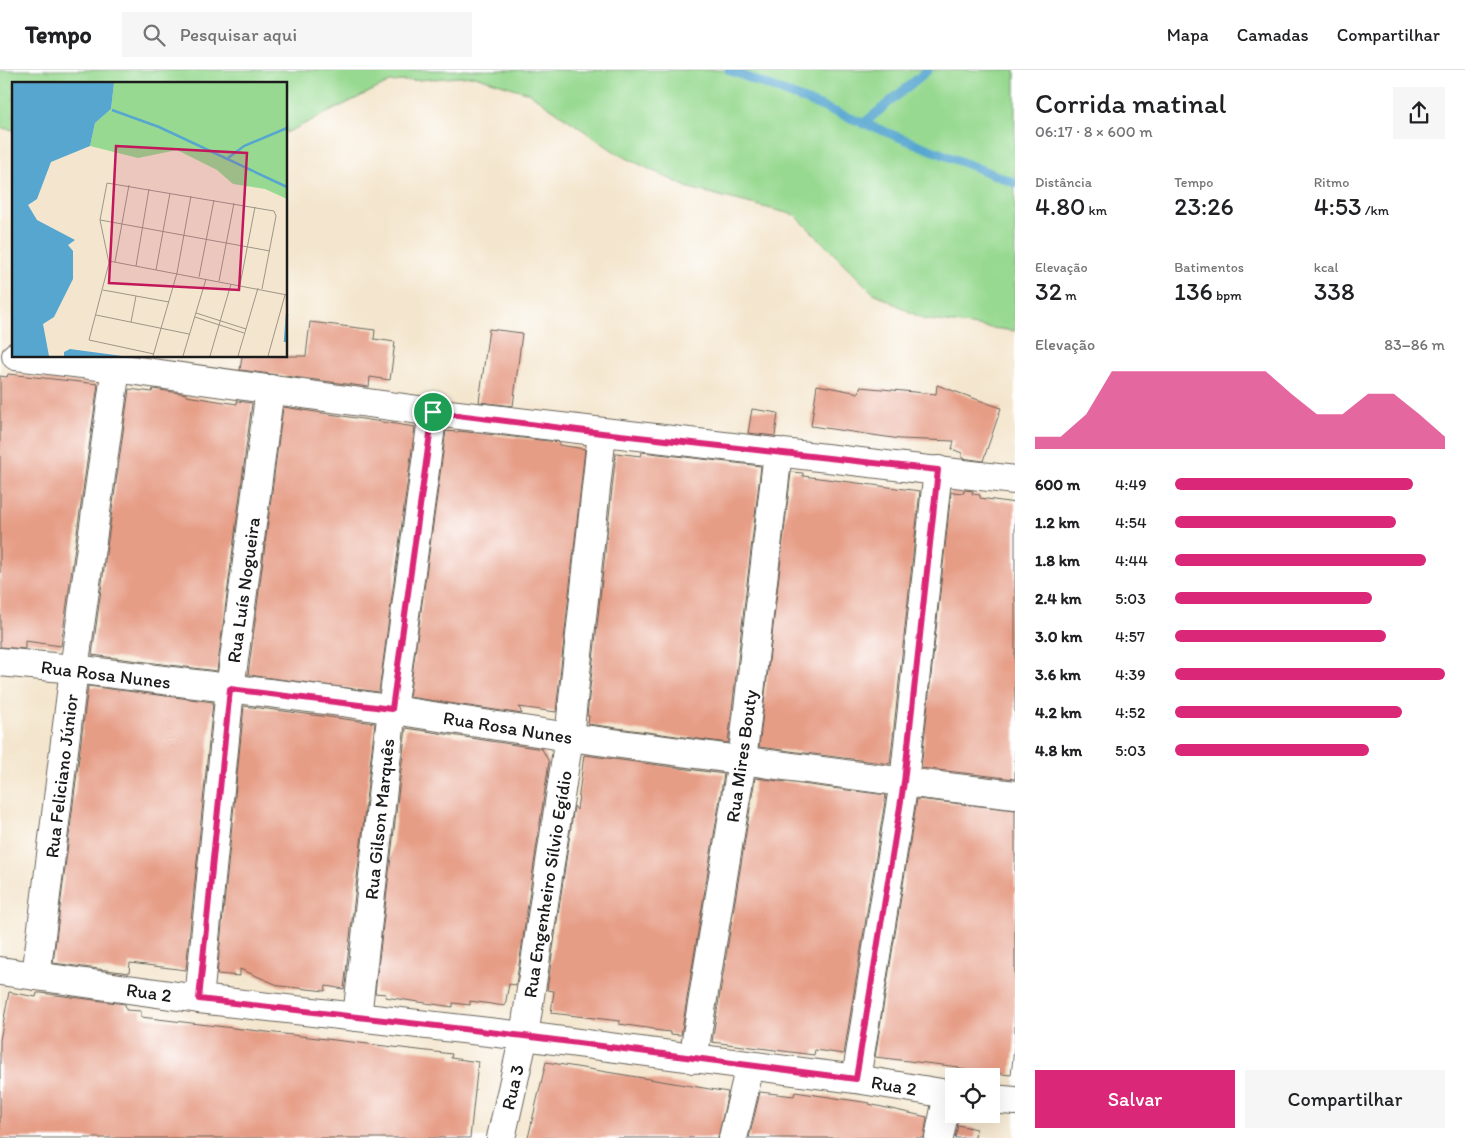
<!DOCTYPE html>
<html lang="pt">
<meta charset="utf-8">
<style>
:root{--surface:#fff;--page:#f6f6f6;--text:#202124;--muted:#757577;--line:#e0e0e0;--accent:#db2777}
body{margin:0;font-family:Itim,sans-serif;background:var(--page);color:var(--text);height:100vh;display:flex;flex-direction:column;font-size:19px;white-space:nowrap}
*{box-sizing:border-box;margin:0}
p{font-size:16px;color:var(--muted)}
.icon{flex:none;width:28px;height:28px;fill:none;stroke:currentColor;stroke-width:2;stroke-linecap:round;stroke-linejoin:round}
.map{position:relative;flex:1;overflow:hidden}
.sheet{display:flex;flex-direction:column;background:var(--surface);width:450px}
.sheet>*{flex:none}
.fabs{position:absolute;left:945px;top:998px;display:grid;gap:10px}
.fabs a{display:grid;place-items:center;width:55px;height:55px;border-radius:0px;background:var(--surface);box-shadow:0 5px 20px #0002;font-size:25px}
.pin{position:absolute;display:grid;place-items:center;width:42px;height:42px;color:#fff;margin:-21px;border:2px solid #fff;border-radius:50%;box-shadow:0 1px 5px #0007}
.round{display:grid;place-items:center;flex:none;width:52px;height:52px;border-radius:0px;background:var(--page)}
.overview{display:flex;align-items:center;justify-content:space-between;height:85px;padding:0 20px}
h1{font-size:28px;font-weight:600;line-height:38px}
.stats{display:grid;grid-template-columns:repeat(3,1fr);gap:8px;height:85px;padding:5px 20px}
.stats div{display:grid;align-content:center}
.stats b{font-size:25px;font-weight:600}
.stats small{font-size:14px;font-weight:400}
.stats p{font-size:14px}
.chart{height:140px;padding:10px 20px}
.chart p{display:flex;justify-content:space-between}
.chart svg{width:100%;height:90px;margin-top:5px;fill:var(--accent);opacity:.7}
.button{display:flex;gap:10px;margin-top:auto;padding:10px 20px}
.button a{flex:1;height:58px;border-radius:0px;background:var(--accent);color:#fff;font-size:20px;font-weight:600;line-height:58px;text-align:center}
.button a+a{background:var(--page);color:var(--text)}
ul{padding:0 20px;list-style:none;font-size:16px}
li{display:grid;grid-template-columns:80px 60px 1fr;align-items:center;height:38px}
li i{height:12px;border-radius:6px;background:var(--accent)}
header{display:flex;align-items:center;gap:30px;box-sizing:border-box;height:70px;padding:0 25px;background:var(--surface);border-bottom:1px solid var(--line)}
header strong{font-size:24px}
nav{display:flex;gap:28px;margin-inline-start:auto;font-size:18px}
.search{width:350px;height:45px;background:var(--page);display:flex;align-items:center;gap:12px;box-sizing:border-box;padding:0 18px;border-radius:0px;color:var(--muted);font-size:19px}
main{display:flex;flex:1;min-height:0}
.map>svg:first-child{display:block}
</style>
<header>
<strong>Tempo</strong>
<div class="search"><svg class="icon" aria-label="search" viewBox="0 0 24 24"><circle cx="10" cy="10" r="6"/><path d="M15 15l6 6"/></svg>Pesquisar aqui</div>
<nav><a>Mapa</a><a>Camadas</a><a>Compartilhar</a></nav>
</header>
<main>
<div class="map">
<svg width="1015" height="1068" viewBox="0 0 1015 1068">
<rect width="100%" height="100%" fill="#fff"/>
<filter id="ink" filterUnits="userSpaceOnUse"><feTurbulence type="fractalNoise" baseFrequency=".02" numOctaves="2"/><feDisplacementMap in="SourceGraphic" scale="10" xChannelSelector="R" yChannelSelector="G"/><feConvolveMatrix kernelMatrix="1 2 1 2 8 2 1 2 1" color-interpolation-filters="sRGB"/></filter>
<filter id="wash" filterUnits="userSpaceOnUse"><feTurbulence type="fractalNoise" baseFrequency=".0096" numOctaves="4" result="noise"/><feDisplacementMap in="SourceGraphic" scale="20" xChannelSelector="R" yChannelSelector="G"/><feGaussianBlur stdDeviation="1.12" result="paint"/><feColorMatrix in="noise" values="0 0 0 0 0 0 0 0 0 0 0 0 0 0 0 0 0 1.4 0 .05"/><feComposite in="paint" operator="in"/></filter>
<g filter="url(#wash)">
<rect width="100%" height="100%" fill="#f4e6ce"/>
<polygon fill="#97d990" stroke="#5a7a56" points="0,0 1015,0 1015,261 923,249 872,222 795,145 689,118 618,84 529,23 475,6 390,12 286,63 286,14 14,14 14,60 0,58"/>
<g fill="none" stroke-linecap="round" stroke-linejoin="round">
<g stroke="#56a6d0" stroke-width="9">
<polyline points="729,0 1015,113"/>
<polyline points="863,54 928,0"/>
</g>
</g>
<g id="blocks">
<g fill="#e69d86">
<polygon points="310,252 375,260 374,269 395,272 390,310 370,307 369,317 240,300 242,286 306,286"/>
<polygon points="489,259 522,263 513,336 479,332"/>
<polygon points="8,304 98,314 61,576 25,571 25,579 0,577 0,306 7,307"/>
<polygon points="817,315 859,323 860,317 936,324 937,315 1001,338 983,391 962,388 962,383 952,379 954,371 900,369 811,356"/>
<polygon points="129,319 152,322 153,319 186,324 186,326 237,334 237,331 252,333 217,601 92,585"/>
<polygon points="283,337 415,357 379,622 248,605"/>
<polygon points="752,339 778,343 775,366 748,363"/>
<polygon points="446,361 458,362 458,361 559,372 559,375 585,379 556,642 519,637 522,644 409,627"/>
<polygon points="642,382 761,396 728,673 588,654 589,646 587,646 616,383 641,386"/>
<polygon points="791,402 803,403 803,406 920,421 890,694 759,677"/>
<polygon points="964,420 973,421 972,424 980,425 980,428 1015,433 1015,709 921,698 951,422 964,423"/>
<polygon points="88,616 213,632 186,900 130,893 129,903 53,893"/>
<polygon points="244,636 375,653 344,919 326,916 325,921 280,916 240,899 240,906 217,904"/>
<polygon points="406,658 542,679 549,692 516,915 509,914 505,936 470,931 470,935 453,933 453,937 385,927 386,924 375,923"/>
<polygon points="584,685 724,704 681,965 670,964 670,962 654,960 654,959 619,954 620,951 551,943 554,921 547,920 574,736 577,740"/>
<polygon points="755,708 886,725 844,984 815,980 814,985 712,972"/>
<polygon points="917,729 1015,740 1015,970 1011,1005 959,999 959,997 875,987"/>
<polygon points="9,922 36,927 37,923 41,923 125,934 126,940 141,941 141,947 452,984 451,988 478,992 470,1068 0,1068 0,970"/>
<polygon points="546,992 728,1022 718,1068 528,1068"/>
<polygon points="760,1022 794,1026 795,1022 870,1033 869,1034 927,1047 924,1068 749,1068"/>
<polygon points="958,1055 976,1059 975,1068 955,1068"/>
</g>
</g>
</g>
<g filter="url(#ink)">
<use href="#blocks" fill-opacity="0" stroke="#68635a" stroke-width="1"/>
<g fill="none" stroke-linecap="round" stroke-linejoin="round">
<defs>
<g id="street">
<polyline points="16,286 116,298 433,342 1015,410"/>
<polyline points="0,592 74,599 342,632 569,667 904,712 1015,725"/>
<polyline points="0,901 199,929 524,966 856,1009 954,1025"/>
<polyline points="36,906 74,599 116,298"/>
<polyline points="199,929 230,619 270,319"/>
<polyline points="357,947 392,639 433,342"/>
<polyline points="693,989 742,691 778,382"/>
<polyline points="856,1009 904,712 938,400"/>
<polyline points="991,1029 1015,1031"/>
<polyline points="501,1068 524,966 569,667 602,363"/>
<polyline points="733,1068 750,996"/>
<polyline points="939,1068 948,1024"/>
</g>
</defs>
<use href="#street" stroke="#68635a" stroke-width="30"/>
<use href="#street" stroke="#fff" stroke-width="28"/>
</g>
</g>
<g fill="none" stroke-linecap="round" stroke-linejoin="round" filter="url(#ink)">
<defs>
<polygon id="route" points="433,342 602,363 938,400 904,712 856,1009 524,966 199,929 230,619 392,639"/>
</defs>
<use href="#route" stroke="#fff" stroke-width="10"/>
<use href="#route" stroke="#db2777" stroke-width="6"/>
</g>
<g text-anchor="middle" stroke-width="4" stroke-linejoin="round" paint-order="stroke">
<g font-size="19" fill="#1c1c1c" stroke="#fff">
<text transform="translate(243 520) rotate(-82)" y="7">Rua Luís Nogueira</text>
<text transform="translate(106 604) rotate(7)" y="7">Rua Rosa Nunes</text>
<text transform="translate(508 657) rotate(9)" y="7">Rua Rosa Nunes</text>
<text transform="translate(741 686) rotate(-82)" y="7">Rua Mires Bouty</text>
<text transform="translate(61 706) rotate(-83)" y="7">Rua Feliciano Júnior</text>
<text transform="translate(379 749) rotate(-84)" y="7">Rua Gilson Marquês</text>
<text transform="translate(547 814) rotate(-81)" y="7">Rua Engenheiro Sílvio Egídio</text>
<text transform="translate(149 922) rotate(8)" y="7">Rua 2</text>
<text transform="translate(894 1015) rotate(10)" y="7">Rua 2</text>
<text transform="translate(512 1017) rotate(-77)" y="7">Rua 3</text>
</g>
</g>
<g transform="translate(12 12)">
<rect width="275" height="275" fill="#f4e6ce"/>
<path d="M102 1H275V117L253 107 221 102 205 88 165 68 126 76 78 64 83 41 99 27Z" fill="#97d990"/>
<path d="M0 1H102L99 27 83 41 78 64 39 80 25 117 16 123 25 138 63 158 56 163 61 169V197L42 235 31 242 37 274H0ZM58 267 110 274H52V270Z" fill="#56a6d0"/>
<path fill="none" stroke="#56a6d0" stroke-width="2.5" d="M100 28 147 45 275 105M216 76 232 64 275 46M273 260 275 232"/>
<path fill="none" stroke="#9e9587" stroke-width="1" d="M88 138 258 169M97 179 275 213M103 180 117 103M124 184 137 107M144 188 158 111M187 195 202 118M207 199 222 121M228 203 243 125M91 208 157 220M184 231 234 247M84 233 177 252M183 235 232 251M119 240 124 214M142 272 77 258 97 181 88 138 95 101 262 129 264 134 250 207M141 274 165 191 179 114M171 274 194 197M198 274 219 202M226 274 246 206M256 274 273 213"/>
<path fill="#c2185b" fill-opacity="0.15" stroke="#c2185b" stroke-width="2.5" d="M104 64 235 71 227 208 97 201Z"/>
<rect width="275" height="275" fill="none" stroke="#1c1c1c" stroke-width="2.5"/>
</g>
</svg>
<div class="fabs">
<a><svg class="icon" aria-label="locate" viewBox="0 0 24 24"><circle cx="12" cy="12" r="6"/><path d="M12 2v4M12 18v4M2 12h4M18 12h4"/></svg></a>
</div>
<div class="pin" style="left:433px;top:342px;background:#1e9e55"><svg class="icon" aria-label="arrive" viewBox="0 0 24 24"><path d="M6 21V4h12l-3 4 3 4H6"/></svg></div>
</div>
<section class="sheet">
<div class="overview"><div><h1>Corrida matinal</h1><p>06:17 · 8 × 600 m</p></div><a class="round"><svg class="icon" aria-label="share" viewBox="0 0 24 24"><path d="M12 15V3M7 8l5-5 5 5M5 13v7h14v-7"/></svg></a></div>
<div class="stats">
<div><p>Distância</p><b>4.80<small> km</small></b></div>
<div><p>Tempo</p><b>23:26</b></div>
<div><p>Ritmo</p><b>4:53<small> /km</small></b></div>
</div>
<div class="stats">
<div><p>Elevação</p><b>32<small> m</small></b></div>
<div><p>Batimentos</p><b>136<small> bpm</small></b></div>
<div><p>kcal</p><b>338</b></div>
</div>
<div class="chart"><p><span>Elevação</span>83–86 m</p>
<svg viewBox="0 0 160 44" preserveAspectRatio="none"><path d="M0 44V38L10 38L20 27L30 6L40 6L50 6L60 6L70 6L80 6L90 6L100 17L110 27L120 27L130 17L140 17L150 27L160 38V44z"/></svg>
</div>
<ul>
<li><b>600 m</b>4:49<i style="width:88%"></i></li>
<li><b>1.2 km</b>4:54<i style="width:82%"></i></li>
<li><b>1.8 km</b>4:44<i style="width:93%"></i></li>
<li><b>2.4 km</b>5:03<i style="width:73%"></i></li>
<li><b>3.0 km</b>4:57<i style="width:78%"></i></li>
<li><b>3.6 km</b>4:39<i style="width:100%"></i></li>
<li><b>4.2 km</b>4:52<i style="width:84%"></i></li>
<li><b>4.8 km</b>5:03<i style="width:72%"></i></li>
</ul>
<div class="button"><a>Salvar</a><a>Compartilhar</a></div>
</section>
</main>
